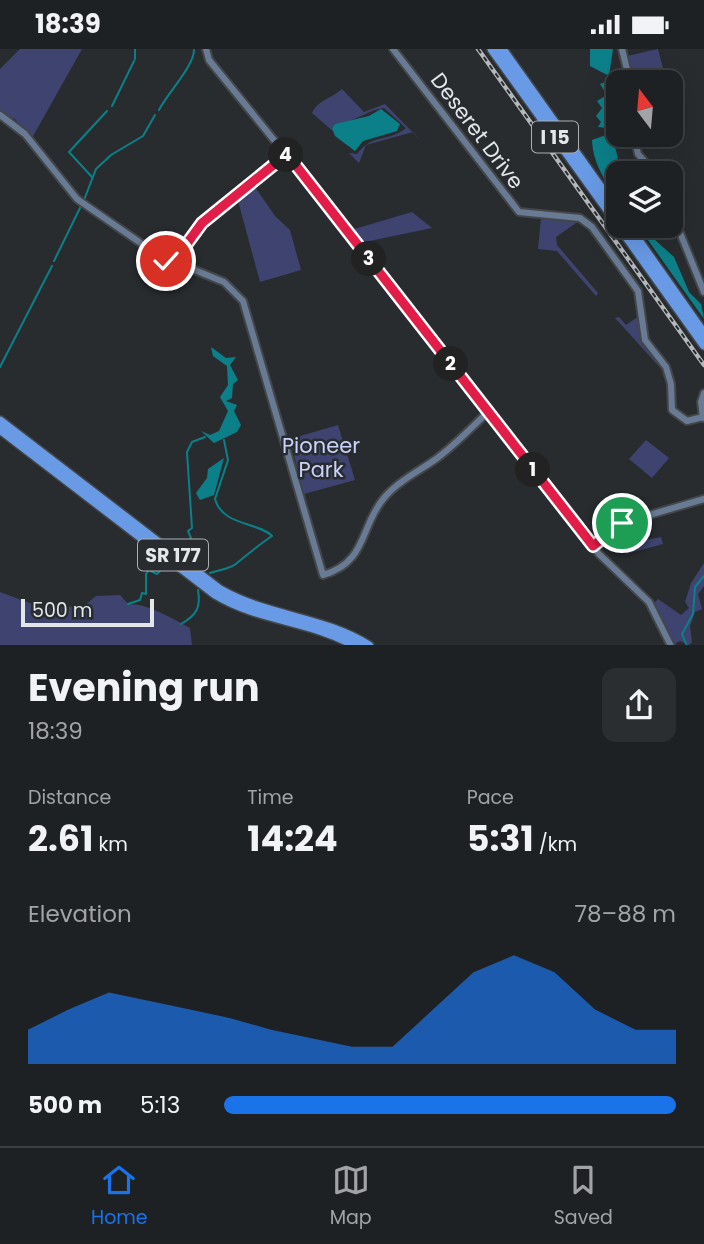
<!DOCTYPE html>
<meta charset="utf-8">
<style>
:root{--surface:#1e2123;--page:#2b2e30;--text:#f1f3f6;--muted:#a1a3a6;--line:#3c3e41;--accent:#1a73e8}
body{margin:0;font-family:Poppins,sans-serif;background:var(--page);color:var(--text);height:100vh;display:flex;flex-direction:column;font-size:26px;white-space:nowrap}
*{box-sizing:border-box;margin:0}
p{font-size:23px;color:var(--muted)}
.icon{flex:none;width:38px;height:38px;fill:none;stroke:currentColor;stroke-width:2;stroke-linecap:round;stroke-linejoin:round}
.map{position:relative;height:596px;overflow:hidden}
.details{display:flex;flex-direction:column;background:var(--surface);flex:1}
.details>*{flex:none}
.needle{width:46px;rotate:344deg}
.tools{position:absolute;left:606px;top:21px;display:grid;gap:14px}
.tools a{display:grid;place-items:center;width:77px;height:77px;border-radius:14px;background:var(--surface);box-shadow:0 7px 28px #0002,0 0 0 2px var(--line);font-size:35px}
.scale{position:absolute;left:21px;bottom:18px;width:133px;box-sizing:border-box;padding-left:7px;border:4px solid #e4e7e9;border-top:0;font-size:19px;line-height:24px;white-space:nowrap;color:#e4e7e9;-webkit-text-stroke:5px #282c2f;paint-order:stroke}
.pin{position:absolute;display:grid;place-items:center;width:60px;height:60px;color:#fff;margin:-30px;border:4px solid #fff;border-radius:50%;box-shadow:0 2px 7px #0007}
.km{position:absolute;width:35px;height:35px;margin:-18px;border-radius:50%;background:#222;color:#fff;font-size:19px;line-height:35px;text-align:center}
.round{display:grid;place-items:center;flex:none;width:74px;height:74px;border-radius:14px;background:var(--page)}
.overview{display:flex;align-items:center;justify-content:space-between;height:119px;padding:0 28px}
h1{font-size:38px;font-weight:700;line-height:52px}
.figures{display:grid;grid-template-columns:repeat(3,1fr);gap:10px;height:119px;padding:7px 28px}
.figures div{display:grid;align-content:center}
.figures b{font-size:35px;font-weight:700}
.figures small{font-size:19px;font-weight:400}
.figures p{font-size:19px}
.chart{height:196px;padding:14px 28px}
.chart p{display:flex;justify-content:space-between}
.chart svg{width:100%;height:126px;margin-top:7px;fill:var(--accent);opacity:.7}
ul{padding:0 28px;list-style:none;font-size:23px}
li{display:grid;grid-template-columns:112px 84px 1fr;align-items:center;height:52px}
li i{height:18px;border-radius:9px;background:var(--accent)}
.status{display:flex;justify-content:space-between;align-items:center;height:49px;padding:0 35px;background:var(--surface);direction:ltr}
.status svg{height:19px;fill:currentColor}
.tab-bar{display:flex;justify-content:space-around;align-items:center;height:98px;border-top:2px solid var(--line);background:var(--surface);font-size:19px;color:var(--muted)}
.tab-bar a{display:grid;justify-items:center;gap:4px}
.tab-bar .current{color:var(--accent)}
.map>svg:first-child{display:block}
</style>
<div class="status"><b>18:39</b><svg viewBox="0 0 49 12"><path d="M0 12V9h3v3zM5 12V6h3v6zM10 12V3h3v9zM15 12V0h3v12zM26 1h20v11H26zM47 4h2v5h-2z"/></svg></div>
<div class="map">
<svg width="704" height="597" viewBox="0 0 704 597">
<rect width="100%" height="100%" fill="#282c2f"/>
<g fill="#3e446f">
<polygon points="20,0 82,0 32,89 15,70 0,64 0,20"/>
<polygon points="658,0 665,27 634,33 627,7"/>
<path d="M342 40 364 63 385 55 422 93 413 83 366 96 359 114 349 104 357 105C374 83 388 94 406 79L384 59C367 61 356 73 335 75L332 79 334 83 312 64C319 50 331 50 342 40Z"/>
<polygon points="253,135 275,167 290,181 301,221 260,233 237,148"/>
<polygon points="412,163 432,179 360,194 351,181"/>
<polygon points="541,169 579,172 556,188 557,196 598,244 596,247 557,202 538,200"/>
<polygon points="639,267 642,293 662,316 665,324 615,269 619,268 626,276"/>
<polygon points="338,376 355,431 304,445 290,390"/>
<polygon points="646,391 669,409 652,429 629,410"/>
<polygon points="641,471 646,491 661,488 663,495 626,505 619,480"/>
<polygon points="704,514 704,537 698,545 702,560 695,563 690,577 692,593 689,596 680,592 673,596 653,555 658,550 681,566 689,559 685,553 691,534"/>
<path d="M0 543 43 559 84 557 96 547 120 546 128 555C149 555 171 569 190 579L192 596H0Z"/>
</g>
<g fill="#0c8089">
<polygon points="590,0 613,0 609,27 590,17"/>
<polygon points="616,29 619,32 615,40 617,74 607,79 598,78 601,73 596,67 602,59 597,52 607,46 600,35"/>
<polygon points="381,60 400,75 397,82 363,92 355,102 335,87 332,79 335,75 369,67"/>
<path d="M606 86 613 92C621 113 618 125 618 148H615C604 129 593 114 592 91Z"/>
<polygon points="638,177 650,177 654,190 674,208 689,243 701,255 704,270"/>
<polygon points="211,298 226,309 236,308 230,316 238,331 233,335 232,349 226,352 237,356 234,362 241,376 237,383 214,394 201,382 210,386 219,382 228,362 220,348 228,336 227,317 213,307"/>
<polygon points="224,409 214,446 200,451 196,444 207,429 208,420"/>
</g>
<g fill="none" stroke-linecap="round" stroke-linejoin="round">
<g stroke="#0c8089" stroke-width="2">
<polyline points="135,10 135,0"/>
<polyline points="112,57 134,12"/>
<path d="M159 61C167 45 194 17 194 1"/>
<polyline points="92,128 69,103 107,62"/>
<polyline points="84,151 96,120 111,106 143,87 155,66"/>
<polyline points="54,212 81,157"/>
<polyline points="0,318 52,217"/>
<polyline points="177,503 191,489 188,482 192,479 187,403 192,393 205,388"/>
<path d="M210 524C218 521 231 520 237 514 248 505 260 495 272 487 259 473 222 477 215 450L228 411 224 391"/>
<polyline points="128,555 140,551 142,544 146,545 146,525 149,521 157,525 167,515"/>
<path d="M181 575C197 566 201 558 198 541"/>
<polyline points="687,597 682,585 693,565 695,538 704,527"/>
</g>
<defs>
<g id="secondary">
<polyline points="206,0 209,11 352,187 575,475 599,505 649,553 671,597"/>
<polyline points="393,0 519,163 580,169 592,178 638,242 645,291 666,318 671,335 672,361 687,372 703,368"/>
<polyline points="622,0 630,33"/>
<polyline points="0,66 25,85 77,150 171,215"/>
<polyline points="634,86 638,105 655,124"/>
<polyline points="670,159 704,243"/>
<polyline points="175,211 202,174 287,105"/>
<circle cx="176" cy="216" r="4.5"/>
<path d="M180 215 224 233 243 252 323 526C367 514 360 477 384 449 397 433 419 422 436 410 455 396 471 379 488 363"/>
<polyline points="703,369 701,353 704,344"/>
<polyline points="593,497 622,474 704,450"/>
</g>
<g id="highway">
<polyline points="492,0 618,175"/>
<polyline points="502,0 618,163"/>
<polyline points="619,177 704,296"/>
<polyline points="628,177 704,285"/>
<path d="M0 372 220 541C267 568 323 568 369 597"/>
<path d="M0 380 215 545C259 572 312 571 356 597"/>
</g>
</defs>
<use href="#secondary" stroke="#434749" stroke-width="10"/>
<use href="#highway" stroke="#434749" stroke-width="12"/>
<use href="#secondary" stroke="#697b94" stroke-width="6"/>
<use href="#highway" stroke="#689ae6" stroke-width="9"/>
<defs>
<polyline id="rail" points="478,0 704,316"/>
</defs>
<use href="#rail" stroke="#b4b8ba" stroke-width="4.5"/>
<use href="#rail" stroke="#282c2f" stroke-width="2" stroke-dasharray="5" stroke-linecap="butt"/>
</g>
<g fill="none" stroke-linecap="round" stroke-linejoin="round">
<defs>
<polyline id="route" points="166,212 175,211 202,174 287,105 593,497 622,474"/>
</defs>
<use href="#route" stroke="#fff" stroke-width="14"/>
<use href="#route" stroke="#e11d48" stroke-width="9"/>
</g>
<g text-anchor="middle" stroke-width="5" stroke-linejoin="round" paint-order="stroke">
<g fill="#282c2f" stroke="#acafb1" stroke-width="2">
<rect x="532" y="72.5" width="46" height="31" rx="5"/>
<rect x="138" y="490.5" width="70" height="31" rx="5"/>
</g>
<g font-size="19" font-weight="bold" fill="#e4e7e9">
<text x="555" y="95">I 15</text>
<text x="173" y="513">SR 177</text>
</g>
<g font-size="21" fill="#e4e7e9" stroke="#282c2f">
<text transform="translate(477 82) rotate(53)" y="7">Deseret Drive</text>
</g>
<g font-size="21" fill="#cad2fb" stroke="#282c2f">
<text x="321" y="404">Pioneer<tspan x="321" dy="24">Park</tspan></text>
</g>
</g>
</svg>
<div class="tools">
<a><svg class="needle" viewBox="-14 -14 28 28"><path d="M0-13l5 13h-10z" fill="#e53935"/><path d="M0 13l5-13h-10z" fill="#a1a3a6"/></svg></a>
<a><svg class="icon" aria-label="layers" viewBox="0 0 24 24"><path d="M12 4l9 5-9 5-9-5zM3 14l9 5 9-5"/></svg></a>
</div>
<div class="scale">500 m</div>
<div class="pin" style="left:622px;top:474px;background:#1e9e55"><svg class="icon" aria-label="arrive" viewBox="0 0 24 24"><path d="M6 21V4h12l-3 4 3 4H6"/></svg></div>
<div class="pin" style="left:166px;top:212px;background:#d93025"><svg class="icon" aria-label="check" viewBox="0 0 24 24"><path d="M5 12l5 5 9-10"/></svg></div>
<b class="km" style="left:533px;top:421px">1</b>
<b class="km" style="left:451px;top:315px">2</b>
<b class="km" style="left:369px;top:210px">3</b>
<b class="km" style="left:286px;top:106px">4</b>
</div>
<section class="details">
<div class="overview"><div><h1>Evening run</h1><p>18:39</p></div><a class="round"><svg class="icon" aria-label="share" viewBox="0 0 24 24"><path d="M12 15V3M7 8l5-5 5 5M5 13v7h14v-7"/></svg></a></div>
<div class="figures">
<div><p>Distance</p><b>2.61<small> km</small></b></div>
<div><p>Time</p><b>14:24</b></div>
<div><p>Pace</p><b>5:31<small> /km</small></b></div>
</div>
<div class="chart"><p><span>Elevation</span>78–88 m</p>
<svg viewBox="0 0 160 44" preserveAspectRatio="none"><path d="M0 44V32L10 25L20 19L30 22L40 25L50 28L60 32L70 35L80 38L90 38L100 25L110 12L120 6L130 12L140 25L150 32L160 32V44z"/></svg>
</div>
<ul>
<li><b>500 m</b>5:13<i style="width:100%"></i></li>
</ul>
</section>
<nav class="tab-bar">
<a class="current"><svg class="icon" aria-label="home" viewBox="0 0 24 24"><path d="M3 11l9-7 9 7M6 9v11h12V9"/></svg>Home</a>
<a><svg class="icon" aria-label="map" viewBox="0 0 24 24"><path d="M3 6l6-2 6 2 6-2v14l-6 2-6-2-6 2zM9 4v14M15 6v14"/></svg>Map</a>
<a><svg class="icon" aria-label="saved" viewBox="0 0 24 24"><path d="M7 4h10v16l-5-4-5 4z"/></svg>Saved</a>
</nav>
